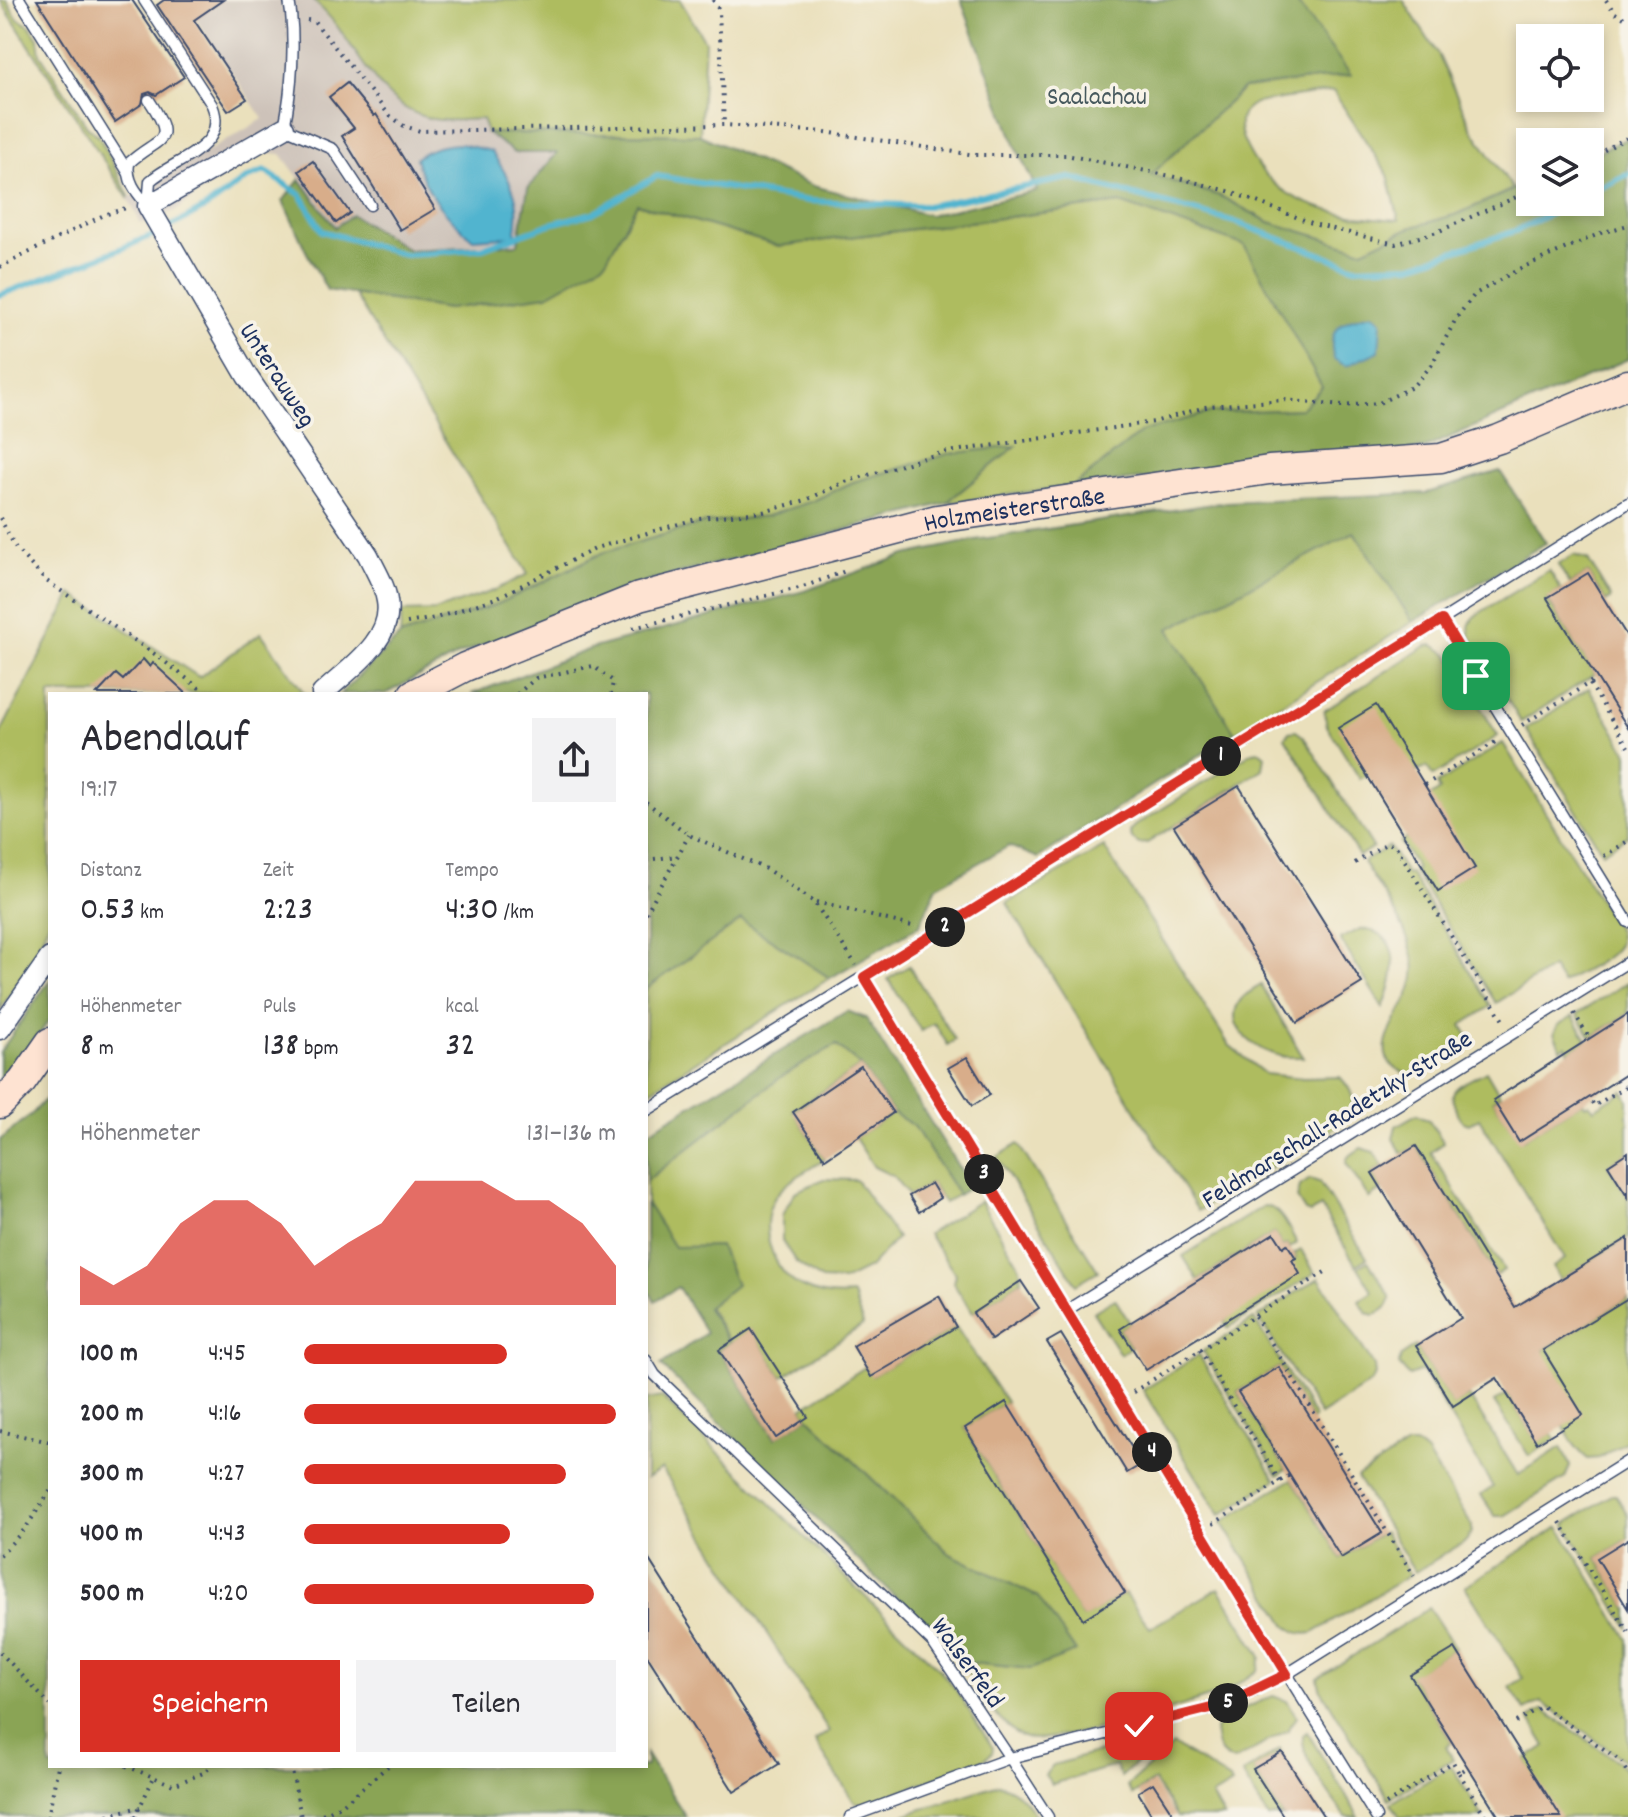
<!DOCTYPE html>
<html lang="de">
<meta charset="utf-8">
<style>
:root{--surface:#fff;--page:#f2f2f3;--text:#2b2b33;--muted:#7c7c81;--accent:#d93025}
body{margin:0;font-family:Dekko,sans-serif;background:var(--page);color:var(--text);height:100vh;display:flex;flex-direction:column;font-size:30px;white-space:nowrap}
*{box-sizing:border-box;margin:0}
p{font-size:26px;color:var(--muted)}
.icon{flex:none;width:44px;height:44px;fill:none;stroke:currentColor;stroke-width:2;stroke-linecap:round;stroke-linejoin:round}
.map{position:relative;flex:1;overflow:hidden}
.side{position:absolute;left:48px;top:692px;width:600px;height:1076px;display:flex;flex-direction:column;background:var(--surface);border-radius:0px;box-shadow:0 4px 12px #0003}
.side>*{flex:none}
.fabs{position:absolute;left:1516px;top:24px;display:grid;gap:16px}
.fabs a{display:grid;place-items:center;width:88px;height:88px;border-radius:0px;background:var(--surface);box-shadow:0 4px 12px #0003;font-size:40px}
.pin{position:absolute;display:grid;place-items:center;width:68px;height:68px;color:#fff;margin:-34px;border-radius:16px;box-shadow:0 4px 12px #0006}
.km{position:absolute;width:40px;height:40px;margin:-20px;border-radius:50%;background:#222;color:#fff;font-size:22px;line-height:40px;text-align:center}
.round{display:grid;place-items:center;flex:none;width:84px;height:84px;border-radius:0px;background:var(--page)}
.summary{display:flex;align-items:center;justify-content:space-between;height:136px;padding:0 32px}
h1{font-size:44px;font-weight:600;line-height:60px}
.metrics{display:grid;grid-template-columns:repeat(3,1fr);gap:12px;height:136px;padding:8px 32px}
.metrics div{display:grid;align-content:center}
.metrics b{font-size:34px;font-weight:600}
.metrics small{font-size:22px;font-weight:400}
.metrics p{font-size:22px}
.chart{height:224px;padding:16px 32px}
.chart p{display:flex;justify-content:space-between}
.chart svg{width:100%;height:144px;margin-top:8px;fill:var(--accent);opacity:.7}
.action{display:flex;gap:16px;margin-top:auto;padding:16px 32px}
.action a{flex:1;height:92px;border-radius:0px;background:var(--accent);color:#fff;font-size:32px;font-weight:600;line-height:92px;text-align:center}
.action a+a{background:var(--page);color:var(--text)}
ul{padding:0 32px;list-style:none;font-size:26px}
li{display:grid;grid-template-columns:128px 96px 1fr;align-items:center;height:60px}
li i{height:20px;border-radius:10px;background:var(--accent)}
.map>svg:first-child{display:block}
</style>
<div class="map">
<svg width="1628" height="1817" viewBox="0 0 1628 1817">
<rect width="100%" height="100%" fill="#f7f3e8"/>
<filter id="ink" filterUnits="userSpaceOnUse"><feTurbulence type="fractalNoise" baseFrequency=".0125" numOctaves="2"/><feDisplacementMap in="SourceGraphic" scale="16" xChannelSelector="R" yChannelSelector="G"/><feConvolveMatrix kernelMatrix="1 2 1 2 8 2 1 2 1" color-interpolation-filters="sRGB"/></filter>
<filter id="wash" filterUnits="userSpaceOnUse"><feTurbulence type="fractalNoise" baseFrequency=".006" numOctaves="4" result="noise"/><feDisplacementMap in="SourceGraphic" scale="32" xChannelSelector="R" yChannelSelector="G"/><feGaussianBlur stdDeviation="1.8" result="paint"/><feColorMatrix in="noise" values="0 0 0 0 0 0 0 0 0 0 0 0 0 0 0 0 0 1.4 0 .05"/><feComposite in="paint" operator="in"/></filter>
<g filter="url(#wash)">
<rect width="100%" height="100%" fill="#eae0bc"/>
<polygon fill="#cdc2b9" points="183,0 312,0 342,34 382,89 435,120 483,119 558,153 528,188 518,244 409,250 352,215 336,227 281,154 255,152 177,210 141,224 128,198 263,119"/>
<g fill="#aebc5e" stroke="#64765e" stroke-width="2" fill-rule="evenodd">
<polygon points="0,0 6,0 18,19 30,26 38,38 40,54 87,126 100,138 129,196 128,198"/>
<path d="M312 0H680L705 41 700 135 487 133 482 119C467 119 448 122 433 119 372 107 357 36 312 0Z"/>
<path d="M1295 0H1403L1439 56 1472 129 1513 189 1458 214 1409 228 1363 250 1269 222 1220 196 1150 175 1244 88 1350 75ZM1333 91 1388 175 1399 220C1335 216 1270 206 1243 139 1237 123 1239 112 1255 103Z"/>
<polygon points="1120,203 1244,245 1323,387 1301,409 1208,413 1074,486 946,503 1015,447 853,482 813,501 767,516 701,524 602,553 498,604 400,636 402,612 435,611 493,591 528,574 354,294 448,309 605,261 637,204 779,246"/>
<polygon points="1354,532 1413,622 1235,733 1168,629"/>
<polygon points="1574,555 1588,560 1611,598 1606,602 1588,573 1570,584 1558,565"/>
<path d="M1549 570 1561 589 1547 599 1595 674 1521 722 1471 639C1467 627 1469 622 1478 614Z"/>
<polygon points="72,594 199,677 261,633 304,693 50,694 50,920 31,962 0,1010 0,734"/>
<path d="M1433 645 1448 654 1498 736 1433 776 1427 767C1406 780 1379 766 1360 779L1327 726 1324 711 1426 646Z"/>
<polygon points="1589,688 1628,754 1628,836 1602,852 1526,729"/>
<polygon points="1296,731 1304,737 1373,847 1359,856 1285,737 1289,732"/>
<path d="M1503 743 1618 930C1619 936 1621 942 1616 948 1607 961 1577 974 1562 983L1552 968 1496 1003 1414 871 1417 868 1400 842 1406 838 1431 796 1440 790 1437 784Z"/>
<polygon points="1259,751 1265,756 1263,769 1147,843 1139,844 1132,839 1130,832 1135,826 1253,752"/>
<path d="M1389 846 1407 875 1410 873 1491 1006 1462 1025 1471 1041 1417 1075C1400 1074 1382 1064 1386 1044 1392 1016 1419 993 1414 962 1408 925 1383 894 1363 862Z"/>
<path d="M1104 847 1229 1045 1265 1074 1303 1078 1340 1077C1354 1092 1356 1100 1348 1120L1198 1211 1007 903Z"/>
<polygon points="741,920 830,978 646,1093 646,989"/>
<path d="M1360 929C1406 932 1395 979 1383 1008L1340 939Z"/>
<polygon points="909,966 955,1040 948,1045 934,1023 921,1031 888,979"/>
<polygon points="1628,982 1628,1014 1591,1037 1577,1014"/>
<path d="M1261 985 1303 1057C1295 1057 1285 1058 1277 1055 1258 1050 1227 1030 1237 1006 1241 996 1252 991 1261 985Z"/>
<polygon points="1573,1016 1587,1040 1569,1052 1566,1046 1561,1049 1554,1033 1558,1025"/>
<path d="M836 1045 861 1066 793 1111 825 1159C810 1169 790 1179 779 1192 754 1220 771 1274 804 1288 819 1295 836 1297 853 1295L863 1325 782 1377 751 1330 730 1343 646 1203V1181L781 1077Z"/>
<path d="M1486 1071 1500 1095 1493 1100 1520 1141 1583 1101 1585 1105 1589 1103 1594 1109 1623 1091 1628 1100V1152L1608 1165 1628 1197V1238L1560 1280 1553 1267 1565 1259 1479 1118 1469 1124 1463 1122C1441 1088 1456 1088 1486 1071Z"/>
<polygon points="893,1113 914,1126 958,1195 944,1203 931,1183 909,1196 893,1176 874,1167 855,1138"/>
<polygon points="1417,1114 1429,1120 1444,1143 1431,1152 1504,1270 1496,1275 1416,1146 1403,1154 1393,1139 1396,1126"/>
<polygon points="1018,1144 1098,1271 1076,1284 997,1157"/>
<polygon points="1361,1148 1374,1152 1383,1166 1372,1173 1382,1189 1369,1198 1346,1163 1348,1157"/>
<polygon points="824,1179 856,1180 897,1238 869,1268 843,1281 821,1280 796,1262 782,1241 782,1215 795,1192"/>
<polygon points="1310,1179 1319,1182 1367,1258 1356,1265 1321,1207 1310,1213 1305,1211 1297,1198 1300,1186"/>
<polygon points="980,1201 1020,1267 1021,1281 973,1313 953,1283 955,1274 928,1234"/>
<path d="M1264 1206C1281 1207 1289 1230 1297 1243L1290 1248 1287 1244 1283 1247 1274 1233 1198 1280 1183 1256Z"/>
<polygon points="1301,1250 1315,1273 1228,1328 1224,1321 1296,1258 1294,1254"/>
<path d="M1368 1261 1390 1296C1391 1307 1383 1310 1375 1315L1367 1313 1359 1301 1373 1292 1358 1267Z"/>
<polygon points="1319,1278 1374,1366 1375,1375 1372,1382 1320,1415 1258,1317"/>
<path d="M1628 1298V1440L1599 1458 1588 1459C1557 1435 1552 1386 1543 1350Z"/>
<polygon points="1115,1299 1130,1323 1120,1329 1131,1347 1120,1354 1093,1312"/>
<polygon points="1254,1319 1315,1418 1312,1420 1279,1367 1238,1392 1286,1469 1278,1475 1203,1351"/>
<path d="M956 1327 1006 1402 965 1428 1083 1618 1125 1593 1150 1628 1219 1588 1261 1657 1258 1670C1248 1677 1238 1685 1227 1690 1198 1703 1047 1748 1023 1737 995 1724 978 1687 961 1662L1031 1669 1038 1597 950 1554 808 1417 802 1408 865 1367 872 1376Z"/>
<polygon points="1416,1346 1453,1405 1469,1396 1518,1475 1561,1447 1570,1466 1565,1478 1504,1516 1495,1516 1481,1495 1493,1487 1422,1371 1409,1376 1399,1365 1401,1356"/>
<polygon points="1199,1355 1276,1480 1220,1515 1143,1390"/>
<polygon points="1507,1394 1537,1442 1552,1433 1556,1439 1529,1456 1494,1402"/>
<polygon points="662,1397 938,1668 954,1687 993,1748 992,1753 985,1759 864,1805 854,1802 815,1741 829,1731 662,1469 646,1478 646,1400"/>
<polygon points="1407,1445 1415,1445 1426,1452 1472,1526 1472,1532 1466,1541 1415,1572 1357,1477"/>
<path d="M1292 1479 1341 1558 1384 1532 1410 1575 1313 1633C1301 1635 1295 1633 1286 1624L1222 1522Z"/>
<polygon points="1612,1495 1616,1495 1628,1515 1628,1539 1597,1558 1628,1609 1628,1627 1565,1524"/>
<polygon points="1559,1527 1628,1639 1628,1766 1624,1760 1541,1702 1525,1710 1510,1687 1523,1678 1465,1586"/>
<polygon points="1429,1608 1455,1648 1411,1676 1452,1742 1446,1747 1453,1759 1389,1799 1320,1688 1318,1678"/>
<path d="M1273 1696 1287 1701 1297 1717 1288 1730 1234 1761C1218 1756 1216 1744 1215 1729L1231 1714Z"/>
<polygon points="1543,1710 1619,1762 1628,1776 1628,1817 1550,1817 1525,1760 1546,1746 1529,1718"/>
<path d="M1307 1732 1359 1817H1346C1332 1798 1300 1758 1303 1735Z"/>
<polygon points="1159,1735 1163,1738 1121,1777 1115,1766 1052,1784 1045,1775 1053,1765"/>
<polygon points="1173,1745 1230,1780 1232,1784 1212,1796 1224,1817 1177,1817 1154,1781 1132,1795 1127,1786"/>
<polygon points="1280,1749 1282,1752 1254,1770 1284,1817 1268,1817 1242,1774"/>
<polygon points="1451,1766 1483,1817 1400,1817 1391,1803"/>
<path d="M999 1784C1018 1790 1026 1800 1036 1817H898Z"/>
</g>
<g fill="#8aa455" stroke="#526a5a" stroke-width="2">
<polygon points="961,0 1295,0 1351,75 1244,88 1151,175 1220,196 1269,222 1363,250 1409,228 1458,214 1530,182 1530,202 1590,202 1590,155 1628,138 1628,359 1423,449 1074,486 1143,431 1208,413 1301,409 1322,387 1244,245 1120,203 779,246 637,204 605,262 547,295 448,309 327,290 306,251 283,201 300,179 335,227 352,215 409,250 518,244 528,188 557,153 515,153 487,133 700,135 813,186 929,215 1037,191 1016,147"/>
<polygon points="1016,446 946,503 635,585 460,654 385,694 340,694 400,636 498,604 602,553 701,524 767,516 813,501 853,482 948,454"/>
<polygon points="1500,471 1546,543 1413,622 1354,532 1169,629 1235,733 1038,858 1009,846 937,886 920,925 830,978 741,920 646,989 646,694 472,694 593,648 804,591 905,555 975,540 1226,502 1427,493"/>
<polygon points="50,980 50,1019 33,1043 0,1078 0,1052"/>
<polygon points="847,1011 866,1018 971,1187 958,1195 914,1126 893,1113 861,1066 836,1045 781,1077 646,1181 646,1133"/>
<polygon points="50,1094 50,1766 646,1766 646,1754 686,1817 0,1817 0,1140 34,1112"/>
<polygon points="646,1203 674,1247 720,1246 736,1285 707,1308 730,1343 719,1350 775,1438 808,1417 950,1554 1038,1597 1076,1652 1031,1669 961,1662 661,1365 706,1333 678,1287 655,1301 646,1287"/>
</g>
<g fill="#51b4cf" stroke="#367296" stroke-width="2">
<path d="M460 144 491 151C511 180 523 200 515 236L473 239C447 217 424 192 416 158 430 147 443 145 460 144Z"/>
<path d="M1373 314 1381 321 1379 351 1346 366 1334 359C1325 325 1345 320 1373 314Z"/>
</g>
<g fill="none" stroke-linecap="round" stroke-linejoin="round">
<g stroke="#51b4cf" stroke-width="6">
<polyline points="1590,193 1628,174"/>
<path d="M0 295C66 269 142 245 203 209 228 195 236 180 265 171L301 195 322 231 406 255 483 248 550 224 593 213 657 176 809 201 927 206 1070 178 1235 222 1355 267 1412 265 1518 230 1573 202"/>
</g>
</g>
<g id="blocks">
<g fill="#d8ad8a">
<polygon points="37,0 132,0 184,77 156,95 150,92 144,94 142,104 115,122"/>
<polygon points="164,0 223,0 194,20 247,99 228,111 157,5"/>
<polygon points="347,83 374,116 376,114 435,209 400,230 342,136 354,128 329,97"/>
<polygon points="313,161 350,213 336,223 299,171"/>
<polygon points="1588,573 1628,638 1628,728 1547,598"/>
<polygon points="143,659 150,667 153,663 187,694 97,694 116,674 123,680"/>
<polygon points="1376,705 1475,868 1438,891 1338,728"/>
<polygon points="1239,786 1362,983 1297,1023 1174,826"/>
<polygon points="1628,1014 1628,1073 1519,1142 1493,1100"/>
<polygon points="967,1057 990,1095 972,1106 948,1068"/>
<polygon points="861,1066 893,1113 825,1159 793,1112"/>
<polygon points="1416,1146 1515,1307 1628,1238 1628,1298 1543,1350 1583,1415 1537,1443 1497,1378 1453,1406 1416,1346 1461,1318 1372,1173"/>
<polygon points="1628,1152 1628,1197 1608,1165"/>
<polygon points="931,1183 940,1198 919,1212 909,1196"/>
<polygon points="1274,1233 1283,1247 1287,1244 1296,1258 1292,1260 1300,1274 1146,1370 1120,1329"/>
<polygon points="1021,1281 1039,1308 991,1340 973,1313"/>
<polygon points="939,1296 956,1327 871,1377 853,1346"/>
<polygon points="751,1329 808,1417 776,1438 719,1350"/>
<polygon points="1061,1334 1142,1464 1127,1473 1047,1342"/>
<polygon points="1279,1367 1382,1533 1341,1558 1238,1392"/>
<polygon points="1006,1402 1125,1593 1083,1619 965,1428"/>
<polygon points="1628,1539 1628,1609 1597,1558"/>
<polygon points="646,1555 779,1764 734,1792 646,1654"/>
<polygon points="1455,1648 1525,1760 1561,1817 1499,1817 1410,1675"/>
<polygon points="1282,1752 1324,1817 1284,1817 1253,1769"/>
<polygon points="1153,1783 1175,1817 1153,1817 1138,1792"/>
</g>
</g>
</g>
<g filter="url(#ink)">
<use href="#blocks" fill-opacity="0" stroke="#3a4a6c" stroke-width="2"/>
<g fill="none" stroke-linecap="round" stroke-linejoin="round">
<defs>
<g id="lane">
<polyline points="20,0 128,172"/>
<path d="M144 0 212 105C230 148 174 159 150 181L148 206C137 193 126 181 129 163 158 136 179 145 149 100"/>
<path d="M289 0C296 37 292 90 284 128L333 149 370 205"/>
<polyline points="1442,620 1628,922"/>
<polyline points="864,977 1287,1674 1376,1817"/>
<polyline points="646,1111 1442,620 1628,503"/>
<polyline points="1067,1310 1628,962"/>
<polyline points="646,1360 655,1375 933,1643 1010,1758 1223,1705 1287,1674 1628,1461"/>
<polyline points="850,1817 1010,1758 1048,1817"/>
</g>
<g id="street">
<path d="M284 128 148 206 247 376 368 555C375 570 385 585 387 601 394 641 347 670 322 694"/>
<polyline points="0,1029 50,958"/>
</g>
<g id="secondary">
<path id="s1" d="M413 694 465 667 639 597 937 519 1269 470 1441 458 1499 439 1628 384"/>
<polyline points="0,1104 22,1082 50,1042"/>
</g>
</defs>
<use href="#lane" stroke="#3a4a6c" stroke-width="13"/>
<use href="#street" stroke="#3a4a6c" stroke-width="23"/>
<use href="#secondary" stroke="#3a4a6c" stroke-width="31"/>
<g stroke="#3a4a6c" stroke-width="4" stroke-dasharray="2 6" stroke-linecap="butt">
<polyline points="713,0 719,10 724,125"/>
<polyline points="1606,0 1615,13 1628,20"/>
<polyline points="307,20 314,21 389,115 404,126 420,131 724,125 825,132 975,155 1066,155 1171,176 1228,191 1317,225 1395,244 1437,232 1530,191"/>
<polyline points="1590,158 1628,137"/>
<polyline points="0,267 104,215 129,207"/>
<polyline points="0,518 17,550 45,580 156,655 207,694"/>
<polyline points="407,623 436,618 496,598 599,547 699,518 763,512 806,500 845,482 941,453 1154,422 1209,406 1284,400 1342,406 1379,403 1412,387 1431,366 1457,317 1475,294 1519,269 1601,233 1628,225"/>
<polyline points="633,628 803,587 848,570"/>
<polyline points="1590,684 1628,747"/>
<polyline points="517,694 536,678 593,666 613,681 611,694"/>
<polyline points="1522,725 1597,678"/>
<polyline points="1425,785 1497,741"/>
<polyline points="646,802 689,835 768,870 814,902 856,965"/>
<polyline points="1604,856 1628,841"/>
<polyline points="646,860 678,856"/>
<polyline points="1355,863 1387,843 1397,848 1504,1022"/>
<polyline points="816,902 916,927"/>
<polyline points="646,913 689,835"/>
<polyline points="1574,1013 1590,1039"/>
<polyline points="1592,1102 1594,1106 1628,1085"/>
<polyline points="1255,1316 1414,1576"/>
<polyline points="1200,1350 1280,1482"/>
<polyline points="1133,1392 1325,1272"/>
<polyline points="0,1431 50,1442"/>
<polyline points="1560,1522 1628,1632"/>
<polyline points="1213,1524 1290,1475"/>
<polyline points="0,1555 25,1529 50,1491"/>
<polyline points="0,1652 50,1705"/>
<polyline points="1516,1722 1542,1706 1621,1761 1628,1772"/>
<polyline points="126,1766 173,1785 203,1773 212,1766"/>
<polyline points="291,1766 301,1817"/>
<polyline points="1459,1773 1486,1817"/>
<polyline points="1386,1804 1453,1762 1459,1773 1468,1767"/>
<polyline points="48,1817 58,1766"/>
<polyline points="100,1817 140,1807"/>
<polyline points="135,1817 154,1777"/>
<polyline points="315,1817 341,1806 388,1766"/>
</g>
<use href="#lane" stroke="#fff" stroke-width="10"/>
<use href="#street" stroke="#fff" stroke-width="20"/>
<use href="#secondary" stroke="#fee3d2" stroke-width="28"/>
</g>
</g>
<g fill="none" stroke-linecap="round" stroke-linejoin="round" filter="url(#ink)">
<defs>
<polyline id="route" points="1139,1726 1223,1705 1287,1674 864,977 1442,620 1476,676"/>
</defs>
<use href="#route" stroke="#fff" stroke-width="16"/>
<use href="#route" stroke="#d93025" stroke-width="10"/>
</g>
<g text-anchor="middle" stroke-width="7" stroke-linejoin="round" paint-order="stroke">
<g font-size="26" fill="#47595e" stroke="#f7f3e8">
<text x="1097" y="104">Saalachau</text>
</g>
<g font-size="26" fill="#1b2f5e" stroke="#f7f3e8">
<text transform="translate(279 374) rotate(57)" y="9">Unterauweg</text>
<text dy="9" stroke="none"><textPath href="#s1" startOffset="632">Holzmeisterstraße</textPath></text>
<text transform="translate(1336 1118) rotate(-32)" y="9">Feldmarschall-Radetzky-Straße</text>
<text transform="translate(969 1662) rotate(54)" y="9">Walserfeld</text>
</g>
</g>
</svg>
<div class="fabs">
<a><svg class="icon" aria-label="locate" viewBox="0 0 24 24"><circle cx="12" cy="12" r="6"/><path d="M12 2v4M12 18v4M2 12h4M18 12h4"/></svg></a>
<a><svg class="icon" aria-label="layers" viewBox="0 0 24 24"><path d="M12 4l9 5-9 5-9-5zM3 14l9 5 9-5"/></svg></a>
</div>
<div class="pin" style="left:1476px;top:676px;background:#1e9e55"><svg class="icon" aria-label="arrive" viewBox="0 0 24 24"><path d="M6 21V4h12l-3 4 3 4H6"/></svg></div>
<div class="pin" style="left:1139px;top:1726px;background:#d93025"><svg class="icon" aria-label="check" viewBox="0 0 24 24"><path d="M5 12l5 5 9-10"/></svg></div>
<b class="km" style="left:1221px;top:756px">1</b>
<b class="km" style="left:945px;top:927px">2</b>
<b class="km" style="left:984px;top:1174px">3</b>
<b class="km" style="left:1152px;top:1452px">4</b>
<b class="km" style="left:1228px;top:1703px">5</b>
<section class="side">
<div class="summary"><div><h1>Abendlauf</h1><p>19:17</p></div><a class="round"><svg class="icon" aria-label="share" viewBox="0 0 24 24"><path d="M12 15V3M7 8l5-5 5 5M5 13v7h14v-7"/></svg></a></div>
<div class="metrics">
<div><p>Distanz</p><b>0.53<small> km</small></b></div>
<div><p>Zeit</p><b>2:23</b></div>
<div><p>Tempo</p><b>4:30<small> /km</small></b></div>
</div>
<div class="metrics">
<div><p>Höhenmeter</p><b>8<small> m</small></b></div>
<div><p>Puls</p><b>138<small> bpm</small></b></div>
<div><p>kcal</p><b>32</b></div>
</div>
<div class="chart"><p><span>Höhenmeter</span>131–136 m</p>
<svg viewBox="0 0 160 44" preserveAspectRatio="none"><path d="M0 44V32L10 38L20 32L30 19L40 12L50 12L60 19L70 32L80 25L90 19L100 6L110 6L120 6L130 12L140 12L150 19L160 32V44z"/></svg>
</div>
<ul>
<li><b>100 m</b>4:45<i style="width:65%"></i></li>
<li><b>200 m</b>4:16<i style="width:100%"></i></li>
<li><b>300 m</b>4:27<i style="width:84%"></i></li>
<li><b>400 m</b>4:43<i style="width:66%"></i></li>
<li><b>500 m</b>4:20<i style="width:93%"></i></li>
</ul>
<div class="action"><a>Speichern</a><a>Teilen</a></div>
</section>
</div>
